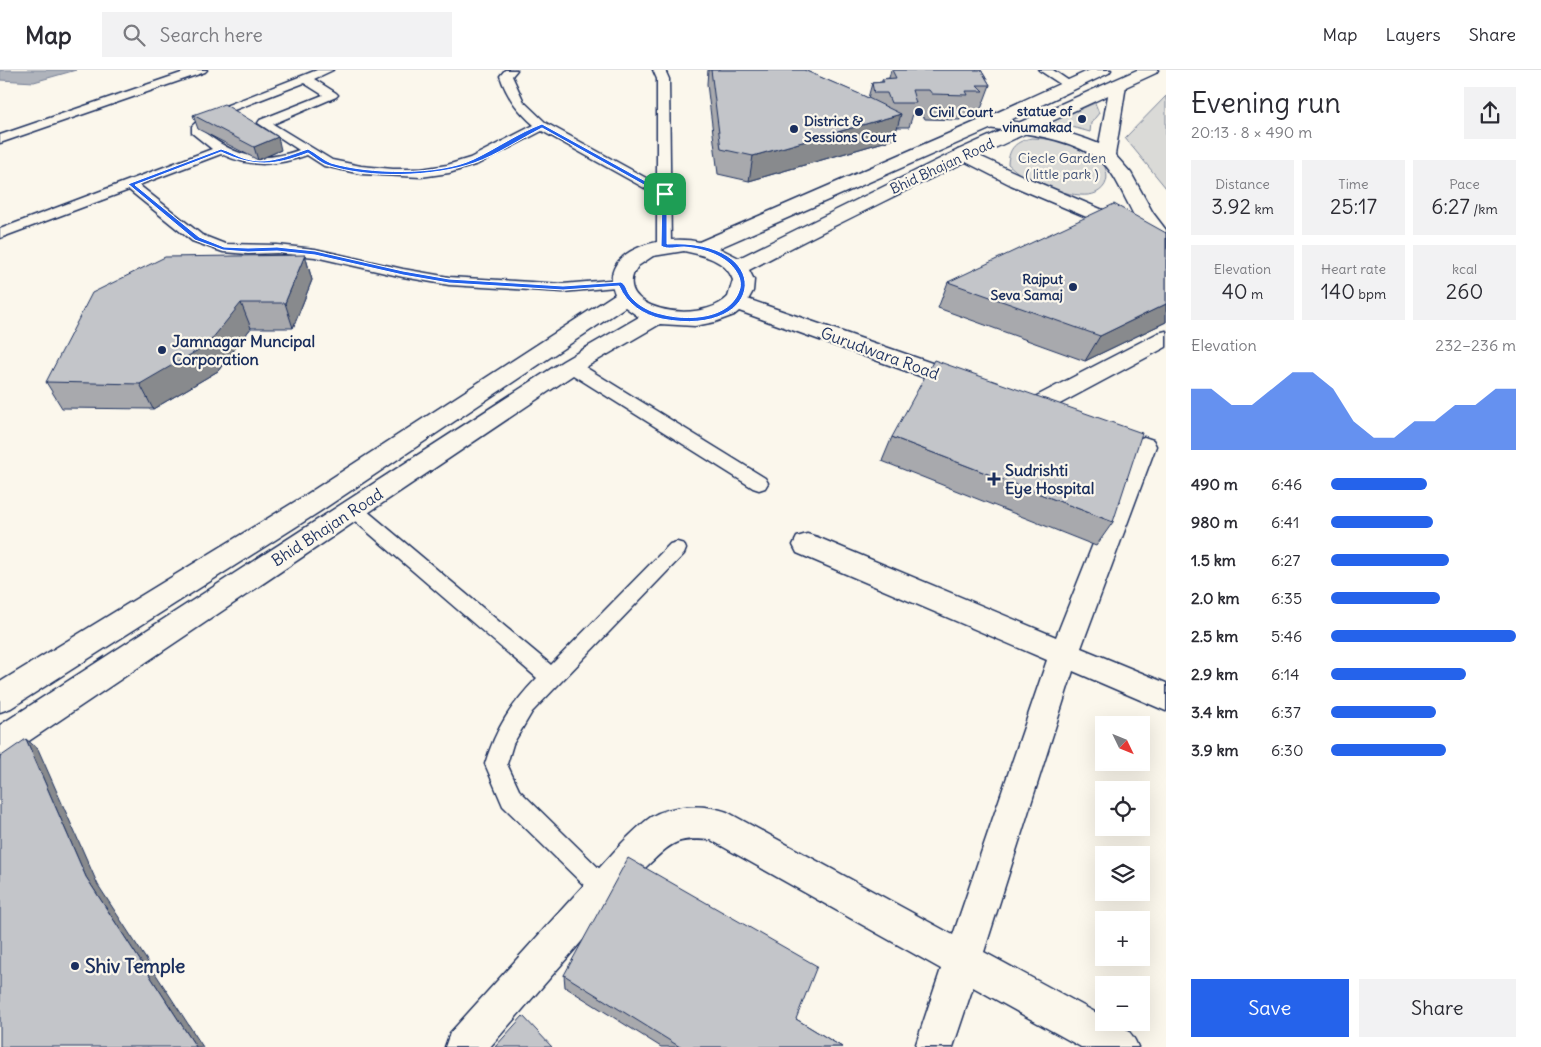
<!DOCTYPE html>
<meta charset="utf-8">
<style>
:root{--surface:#fff;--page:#f2f2f3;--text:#2b2b33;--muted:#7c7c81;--line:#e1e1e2;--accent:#2563eb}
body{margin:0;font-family:Delius,sans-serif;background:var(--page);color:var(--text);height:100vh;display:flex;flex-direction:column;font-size:19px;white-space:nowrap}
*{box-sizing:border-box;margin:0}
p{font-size:16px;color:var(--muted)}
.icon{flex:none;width:28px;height:28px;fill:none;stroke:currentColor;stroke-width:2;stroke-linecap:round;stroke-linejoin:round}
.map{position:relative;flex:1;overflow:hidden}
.panel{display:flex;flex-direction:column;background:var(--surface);width:375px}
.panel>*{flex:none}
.needle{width:32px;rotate:133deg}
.controls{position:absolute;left:1095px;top:646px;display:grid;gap:10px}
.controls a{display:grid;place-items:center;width:55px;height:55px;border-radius:0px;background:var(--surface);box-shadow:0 5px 20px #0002;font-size:25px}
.pin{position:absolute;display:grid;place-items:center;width:42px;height:42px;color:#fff;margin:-21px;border-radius:10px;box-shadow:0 2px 8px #0006}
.round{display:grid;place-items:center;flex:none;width:52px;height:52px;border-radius:0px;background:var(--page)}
.headline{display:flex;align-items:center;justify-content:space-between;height:85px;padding:0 25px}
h1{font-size:28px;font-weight:600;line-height:38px}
.metrics{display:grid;grid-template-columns:repeat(3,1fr);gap:8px;height:85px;padding:5px 25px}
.metrics div{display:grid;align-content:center;border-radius:0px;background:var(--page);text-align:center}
.metrics b{font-size:21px;font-weight:600}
.metrics small{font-size:14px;font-weight:400}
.metrics p{font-size:14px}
.chart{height:140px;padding:10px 25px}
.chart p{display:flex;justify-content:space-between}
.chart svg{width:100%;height:90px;margin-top:5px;fill:var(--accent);opacity:.7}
.action{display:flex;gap:10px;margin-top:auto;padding:10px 25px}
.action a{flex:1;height:58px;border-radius:0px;background:var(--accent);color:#fff;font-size:20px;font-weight:600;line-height:58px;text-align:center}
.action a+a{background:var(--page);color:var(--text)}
ul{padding:0 25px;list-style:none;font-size:16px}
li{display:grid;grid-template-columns:80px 60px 1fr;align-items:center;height:38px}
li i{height:12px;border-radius:6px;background:var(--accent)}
header{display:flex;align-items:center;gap:30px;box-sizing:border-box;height:70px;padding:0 25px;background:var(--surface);border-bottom:1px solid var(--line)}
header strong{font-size:24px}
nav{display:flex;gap:28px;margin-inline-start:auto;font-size:18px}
.search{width:350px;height:45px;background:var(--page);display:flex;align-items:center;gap:12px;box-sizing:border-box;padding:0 18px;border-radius:0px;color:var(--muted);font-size:19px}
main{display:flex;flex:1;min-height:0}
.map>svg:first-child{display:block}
</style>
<header>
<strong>Map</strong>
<div class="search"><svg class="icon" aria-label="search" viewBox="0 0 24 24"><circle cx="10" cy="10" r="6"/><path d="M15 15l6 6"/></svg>Search here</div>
<nav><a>Map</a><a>Layers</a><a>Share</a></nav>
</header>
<main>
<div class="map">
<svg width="1166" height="977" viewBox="0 0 1166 977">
<rect width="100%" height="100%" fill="#fbf7ec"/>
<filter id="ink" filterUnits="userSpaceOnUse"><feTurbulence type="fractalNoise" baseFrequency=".02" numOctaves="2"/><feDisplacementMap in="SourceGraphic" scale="10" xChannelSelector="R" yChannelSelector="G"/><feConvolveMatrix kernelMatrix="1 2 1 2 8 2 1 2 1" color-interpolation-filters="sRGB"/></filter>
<g filter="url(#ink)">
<g fill="#dadad7" stroke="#7a849a">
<polygon points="1166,26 1166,118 1125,68"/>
<polygon points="1095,33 1099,43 1091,53 1090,62 1072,57 1049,53"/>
<path d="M1031 68C1049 69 1068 70 1084 76 1101 82 1119 111 1096 123 1079 131 1038 115 1023 107 1018 103 1013 98 1008 94 1009 77 1016 72 1031 68Z"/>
</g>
<polygon fill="#afb3bb" stroke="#747e96" points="0,0 76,0 34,12 0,10"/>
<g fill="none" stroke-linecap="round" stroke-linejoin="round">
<defs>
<g id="lane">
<polygon points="190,0 207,0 205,2 0,73 0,65"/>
<path d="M317 0H333L314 9 336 23 338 25 336 27 273 54 332 90 361 96 393 99H421L447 95 470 88 534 55C518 41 507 27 500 6L505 0H517L512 6 524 32 546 53 657 114V9L653 0H665L669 9 671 176 664 180 657 176V125L542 61 478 94 449 103 421 107 361 104 324 96 307 85C277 96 251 98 221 84L139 115 202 165 225 174 277 175 315 179 403 199 449 207 563 214 621 209 626 210 628 213 626 216 563 222 449 215 403 207 315 187 277 183 248 184 223 182 192 171 129 120 0 168V159L212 79 192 63V56L205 44ZM304 13 323 25 260 50 258 53 299 80C259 94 237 87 204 62V57L213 48Z"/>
<polygon points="1039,0 1053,0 1075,15 1069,18 1065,17"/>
<polygon points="571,291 577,292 765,408 768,413 765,418 759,420 753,418 565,300 563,296 565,292"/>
<path d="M354 433 360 435 551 595 670 474 677 472 684 474 686 479 684 484 532 642 513 674 507 694 519 720 612 811 616 819 612 827 604 831 596 827 503 736 485 694C496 658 511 635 537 608L348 445 345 440 348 435Z"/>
</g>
<g id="street">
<path d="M1118 10 1124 11 1126 15 1115 85 1131 103 1153 143 1166 160V178C1135 170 1125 111 1101 91 1070 67 1025 64 988 58L982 57 979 53 982 49 988 48C1026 53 1063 59 1099 74L1110 15 1112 11Z"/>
<polygon points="964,79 1025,107 1136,154 1139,158 1136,162 1129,164 1122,162 1011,115 958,88 955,84 958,80"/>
<polygon points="736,225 972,307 976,313 972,319 964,321 956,319 728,237 725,232 728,227"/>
<polygon points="1166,261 1166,277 1041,344 1033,346 1025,344 1021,338 1025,332 1158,263"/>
<path d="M1144 367 1153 370 1156 376 1081 578 1166 613V641L1073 601 984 882 1104 947V952C1122 952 1132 961 1138 977H1081L973 917 953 977H915L941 899 711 770C674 767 672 773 646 797L490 977H445L450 963 622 773C631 764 641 754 651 747 671 734 706 734 727 742L953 865 1047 590 797 483 793 475 797 467 807 464 817 467 1056 567 1132 376 1135 370Z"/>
</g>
<path id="secondary" d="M1090 0H1111L1109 3 1008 51 719 178 739 188 958 80 1137 0H1158L1156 3C1019 66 883 129 749 200L754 210 753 221 744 237 734 245 715 252 695 256 660 254 579 301 11 683 0 688V655L563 291 639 247 625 237 319 442 11 638 0 642V612L301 428 615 224C596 178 668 164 699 172L996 43ZM684 181C703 185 726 190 733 210L728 227C698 257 607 238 638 196L653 186Z"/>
</defs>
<use href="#lane" stroke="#1b2f5e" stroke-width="3"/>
<use href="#street" stroke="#1b2f5e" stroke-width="3"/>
<use href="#secondary" stroke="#1b2f5e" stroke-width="3"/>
<use href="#lane" fill="#fbf7ec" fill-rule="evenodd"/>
<use href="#street" fill="#fbf7ec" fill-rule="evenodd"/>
<use href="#secondary" fill="#fbf7ec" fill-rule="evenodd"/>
</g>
<g fill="#a8a9ad" stroke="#1b2f5e">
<polygon points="708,0 804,0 868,28 872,13 882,12 882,9 889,8 891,0 981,0 990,15 981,39 977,39 975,46 962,45 960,50 925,49 922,44 913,44 909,57 897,57 894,69 749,111 718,104 707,14"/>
<polygon points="193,45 281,80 258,90 198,59"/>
<polygon points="1166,163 1166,252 1085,291 938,238 948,212"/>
<polygon points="305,185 312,210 293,258 251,258 218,301 153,339 62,338 46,312"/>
<polygon points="892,367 1113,452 1096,476 882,391"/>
<polygon points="564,905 796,949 842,977 661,977 565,917"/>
</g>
<g fill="#888a8d" stroke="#1b2f5e">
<polygon points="901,44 894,69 749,111 753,86"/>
<polygon points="278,67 281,80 258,90 254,77"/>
<polygon points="305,185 312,210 293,258 285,233"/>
<polygon points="241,233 251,258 218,301 153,339 140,314"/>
<polygon points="1166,234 1166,252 1085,291 1100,266"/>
<polygon points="26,669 38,679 98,815 203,977 196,977 86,807"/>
</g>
<g fill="#c3c5c9" stroke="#1b2f5e">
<polygon points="711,0 804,0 862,25 901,44 753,86 721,79"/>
<polygon points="892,0 981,0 990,15 977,15 983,21 966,21 968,25 932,24 929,20 912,20 916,33 891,33 887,23 874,23 872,13 884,12 882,9 896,8"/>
<polygon points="224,34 278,67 254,77 193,45"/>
<polygon points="1114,134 1166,163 1166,234 1100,266 948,212"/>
<polygon points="305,185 285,233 241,233 207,275 140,314 46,312 92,223 165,187"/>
<polygon points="934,290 1142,363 1113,452 892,367"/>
<polygon points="26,669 86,807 196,977 0,977 0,687"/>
<polygon points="628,788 817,896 796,949 842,977 680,977 564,905"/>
<polygon points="523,946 552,977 495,977"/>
</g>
</g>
<path fill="#2563eb" stroke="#fff" fill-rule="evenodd" d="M542 54 667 123V174C777 168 767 269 662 249 643 245 627 234 619 216L563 220 449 213 403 205 315 185 277 181 248 182 223 180 195 170 128 114 221 79C229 81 236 86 243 88 266 96 287 86 308 79 316 83 323 90 331 93 368 104 439 106 474 89 497 78 518 63 542 54ZM542 58 662 125 661 176C668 180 676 177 684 177 699 178 718 183 730 194 736 200 742 209 740 218 732 250 686 251 661 244 650 242 635 234 629 224 626 219 626 215 621 212L563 216 449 209 403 201 315 181 277 177 248 178 224 177 199 167 135 115 221 82C254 97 274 96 308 83 314 87 321 93 327 95 368 109 434 107 474 93 497 85 520 69 542 58Z"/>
<g fill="#1b2f5e" stroke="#fbf7ec" stroke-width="2">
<circle cx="919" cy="42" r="5"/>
<circle cx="1082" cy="49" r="5"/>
<circle cx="794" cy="59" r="5"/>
<circle cx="1073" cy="217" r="5"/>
<circle cx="162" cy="280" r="5"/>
<path d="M991.5 401.5h5v5h5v5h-5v5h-5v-5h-5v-5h5z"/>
<circle cx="75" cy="896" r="5"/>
</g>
<g text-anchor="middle" stroke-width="4.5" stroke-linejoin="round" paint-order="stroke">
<g font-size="14" font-weight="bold" fill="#1b2f5e" stroke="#fbf7ec" text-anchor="end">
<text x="1072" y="46">statue of<tspan x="1072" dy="16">vinumakad</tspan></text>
<text x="929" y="47" text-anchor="start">Civil Court</text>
<text x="804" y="56" text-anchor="start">District &amp;<tspan x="804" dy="16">Sessions Court</tspan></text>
<text x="1063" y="214">Rajput<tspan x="1063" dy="16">Seva Samaj</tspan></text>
</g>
<g font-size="14" fill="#415176" stroke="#fbf7ec">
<text x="1062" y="93">Ciecle Garden<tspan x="1062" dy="16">( little park )</tspan></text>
</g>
<g font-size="14" fill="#1b2f5e" stroke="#fbf7ec">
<text transform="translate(942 96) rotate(-25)" y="5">Bhid Bhajan Road</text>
</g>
<g font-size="16" font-weight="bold" fill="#1b2f5e" stroke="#fbf7ec" text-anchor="start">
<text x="172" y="277">Jamnagar Muncipal<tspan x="172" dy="18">Corporation</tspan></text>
<text x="1005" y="406">Sudrishti<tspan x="1005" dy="18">Eye Hospital</tspan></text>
</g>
<g font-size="16" fill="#1b2f5e" stroke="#fbf7ec">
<text transform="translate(880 283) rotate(20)" y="6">Gurudwara Road</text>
<text transform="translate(327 457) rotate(-33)" y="6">Bhid Bhajan Road</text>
</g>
<g font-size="19" font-weight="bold" fill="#1b2f5e" stroke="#fbf7ec" text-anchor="start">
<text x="85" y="903">Shiv Temple</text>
</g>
</g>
</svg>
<div class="controls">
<a><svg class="needle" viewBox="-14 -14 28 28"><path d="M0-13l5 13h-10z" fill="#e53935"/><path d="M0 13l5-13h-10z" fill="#7c7c81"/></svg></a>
<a><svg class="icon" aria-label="locate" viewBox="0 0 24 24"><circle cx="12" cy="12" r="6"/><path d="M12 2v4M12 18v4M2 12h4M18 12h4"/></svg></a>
<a><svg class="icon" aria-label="layers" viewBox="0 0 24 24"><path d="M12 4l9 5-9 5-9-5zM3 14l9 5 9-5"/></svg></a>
<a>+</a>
<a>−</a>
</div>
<div class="pin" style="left:665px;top:124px;background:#1e9e55"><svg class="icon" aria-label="arrive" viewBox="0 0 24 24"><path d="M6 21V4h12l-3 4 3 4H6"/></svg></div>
</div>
<section class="panel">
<div class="headline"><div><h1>Evening run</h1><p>20:13 · 8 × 490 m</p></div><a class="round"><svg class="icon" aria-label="share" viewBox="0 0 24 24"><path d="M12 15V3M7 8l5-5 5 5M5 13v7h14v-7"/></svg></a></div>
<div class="metrics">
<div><p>Distance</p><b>3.92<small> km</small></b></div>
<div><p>Time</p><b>25:17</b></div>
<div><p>Pace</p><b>6:27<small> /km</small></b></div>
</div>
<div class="metrics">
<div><p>Elevation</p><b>40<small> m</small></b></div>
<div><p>Heart rate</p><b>140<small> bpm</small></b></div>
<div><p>kcal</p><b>260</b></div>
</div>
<div class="chart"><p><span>Elevation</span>232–236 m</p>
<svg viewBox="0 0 160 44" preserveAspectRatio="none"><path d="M0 44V14L10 14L20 22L30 22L40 14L50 6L60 6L70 14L80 30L90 38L100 38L110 30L120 30L130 22L140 22L150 14L160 14V44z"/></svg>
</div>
<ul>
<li><b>490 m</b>6:46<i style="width:52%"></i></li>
<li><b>980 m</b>6:41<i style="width:55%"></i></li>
<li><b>1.5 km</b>6:27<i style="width:64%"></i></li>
<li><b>2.0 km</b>6:35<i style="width:59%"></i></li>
<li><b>2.5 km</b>5:46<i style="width:100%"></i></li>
<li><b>2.9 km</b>6:14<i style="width:73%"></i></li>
<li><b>3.4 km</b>6:37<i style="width:57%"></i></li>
<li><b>3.9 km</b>6:30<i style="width:62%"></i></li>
</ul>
<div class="action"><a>Save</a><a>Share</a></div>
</section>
</main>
